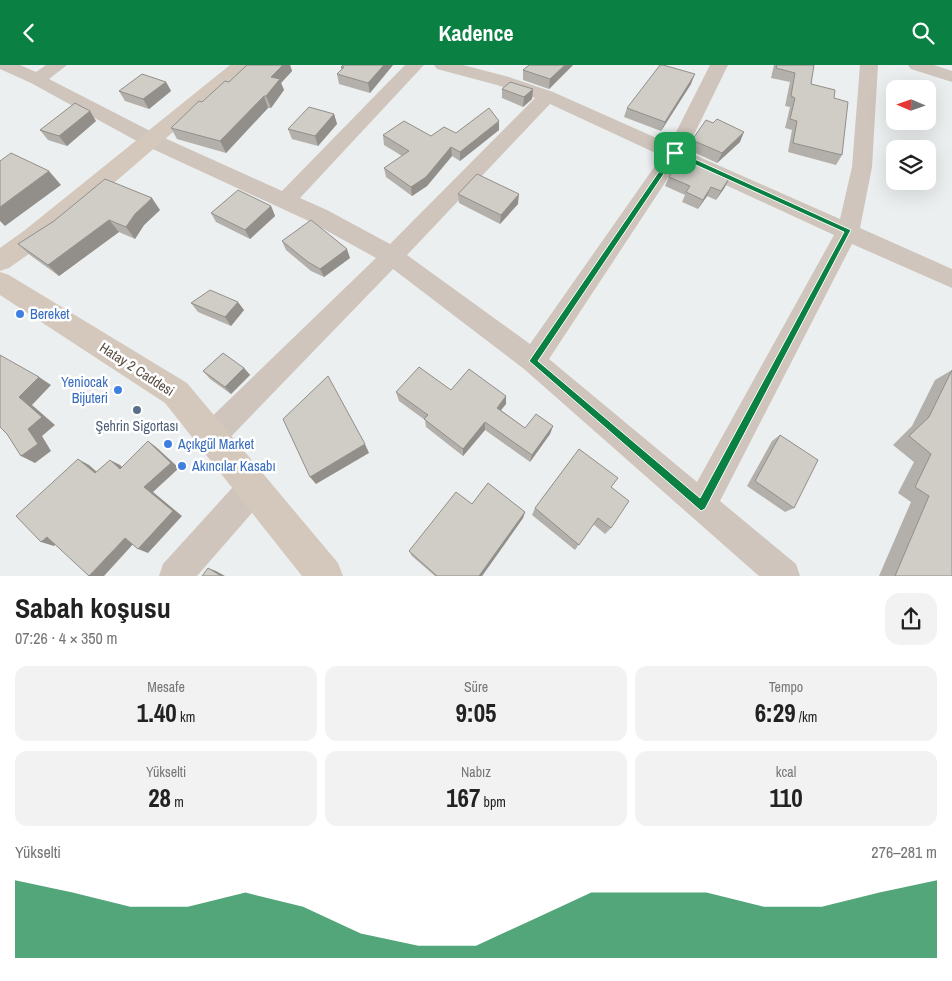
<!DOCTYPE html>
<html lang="tr">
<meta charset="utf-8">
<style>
:root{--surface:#fff;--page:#f2f2f2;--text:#222;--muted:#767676;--accent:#0b8043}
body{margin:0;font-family:"Archivo Narrow",sans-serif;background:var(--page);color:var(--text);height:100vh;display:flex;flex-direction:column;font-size:19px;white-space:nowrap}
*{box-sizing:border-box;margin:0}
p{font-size:16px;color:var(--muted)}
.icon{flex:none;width:28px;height:28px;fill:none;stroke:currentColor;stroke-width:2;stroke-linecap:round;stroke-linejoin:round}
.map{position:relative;height:511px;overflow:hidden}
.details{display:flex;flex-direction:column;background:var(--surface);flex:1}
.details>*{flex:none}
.needle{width:32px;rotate:272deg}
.controls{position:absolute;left:886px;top:15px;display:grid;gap:10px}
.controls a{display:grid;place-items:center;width:50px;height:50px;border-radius:10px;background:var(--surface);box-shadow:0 5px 20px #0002;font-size:25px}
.pin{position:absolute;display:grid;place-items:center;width:42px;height:42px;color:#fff;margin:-21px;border-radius:10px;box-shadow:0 2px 8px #0006}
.round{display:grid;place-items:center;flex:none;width:52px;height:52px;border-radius:15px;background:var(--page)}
.overview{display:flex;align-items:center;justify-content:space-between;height:85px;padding:0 15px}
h1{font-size:28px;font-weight:800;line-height:38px}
.figures{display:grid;grid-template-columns:repeat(3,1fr);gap:8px;height:85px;padding:5px 15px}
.figures div{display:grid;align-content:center;border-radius:12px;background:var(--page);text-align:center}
.figures b{font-size:25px;font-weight:800}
.figures small{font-size:14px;font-weight:400}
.figures p{font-size:14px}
.chart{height:140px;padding:10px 15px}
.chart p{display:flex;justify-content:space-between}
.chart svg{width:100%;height:90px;margin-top:5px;fill:var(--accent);opacity:.7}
header{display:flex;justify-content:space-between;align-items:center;height:65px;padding:0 15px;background:var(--accent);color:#fff;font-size:22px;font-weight:800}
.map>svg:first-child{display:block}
</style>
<header><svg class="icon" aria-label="back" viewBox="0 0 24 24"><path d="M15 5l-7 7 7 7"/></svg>Kadence<svg class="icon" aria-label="search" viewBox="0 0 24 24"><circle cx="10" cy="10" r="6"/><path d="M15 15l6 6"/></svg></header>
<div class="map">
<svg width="952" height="511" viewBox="0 0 952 511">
<rect width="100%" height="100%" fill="#ecefef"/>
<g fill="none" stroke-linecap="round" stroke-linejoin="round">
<g fill="#cfc5bc" fill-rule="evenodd">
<path d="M0 0H20L36 7 46 0H67L49 14 158 70 282 126 405 0H424L300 133 327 145 390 179 535 33 497 20 437 4 434 0H463L509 12 553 27 670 79 710 0H728L686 86 840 154 852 102 860 0H878L872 102 860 163 952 204V223L852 179 720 436 796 499 800 511H759L524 304 393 204 221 382 211 386 201 382 197 372 201 362 376 193 311 157 144 80 31 18 0 4ZM550 39 662 91 530 279 407 190ZM678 98 834 170 697 417 549 294Z"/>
<polygon points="908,0 934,0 952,6 952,17 911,4"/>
<polygon points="253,408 264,412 268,423 264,434 197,511 159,511 163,499 242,412"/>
</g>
<g fill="#d4c8bc" fill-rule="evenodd">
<polygon points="230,0 251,0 43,179 9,203 0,206 0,183 25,165"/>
<polygon points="0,207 9,210 187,318 338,498 343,511 302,511 165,338 0,230"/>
</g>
</g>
<g fill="#b3afaa">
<polygon points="247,0 290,0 292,6 281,18 284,25 271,43 268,43 226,88 177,74 171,63 202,37 229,17"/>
<polygon points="393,0 370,28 339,19 337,9 341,5 341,2"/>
<polygon points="529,0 573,0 549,24 523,15 523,5"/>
<polygon points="774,0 814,0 811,19 834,33 842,90 836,100 788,87 792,65 785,63 790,42 785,41 790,17 771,13"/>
<polygon points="166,17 171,26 149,44 125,36 119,26"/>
<polygon points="691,19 661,66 624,52 627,43"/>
<polygon points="502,24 533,24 532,34 523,42 502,33"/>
<polygon points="334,49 337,59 318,81 292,74 288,64"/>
<polygon points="96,56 67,81 48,75 40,65"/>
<polygon points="499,65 460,96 452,91 427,121 412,131 386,112 384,103 402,91 384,80 383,70 431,71"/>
<polygon points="692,75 740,77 717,98 689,85"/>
<polygon points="669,112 725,122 716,135 707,131 698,144 682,137 685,130 665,121"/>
<polygon points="458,129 518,139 500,159 459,138"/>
<polygon points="271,141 275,151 250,174 216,157 211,148"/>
<polygon points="160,145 144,160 135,174 119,167 59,211 30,190 18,179 54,156"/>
<polygon points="282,176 350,193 324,212 311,206 286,185"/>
<polygon points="191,238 244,245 231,261 198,247"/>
<polygon points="244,303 250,310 231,329 210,314 203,306"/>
<polygon points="952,305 952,511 879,511 911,437 898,428 914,397 893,380 912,361 935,315"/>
<polygon points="451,325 506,331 506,339 501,345 525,363 553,361 550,369 530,397 485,365 463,391 426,362 425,355 399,336 396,327"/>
<polygon points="780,370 794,443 785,447 747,421 772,376"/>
<polygon points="611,422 611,463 605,469 593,459 575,485 532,450 535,443"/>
<polygon points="472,439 525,447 523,453 482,511 435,511 412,491 409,486"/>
</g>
<g fill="#928f8b">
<polygon points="283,0 290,0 292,6 281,18 284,25 271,43 266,31 271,12"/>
<polygon points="384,0 393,0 370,28 368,18"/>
<polygon points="565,0 573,0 549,24 550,14"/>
<polygon points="695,9 691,19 661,66 665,57"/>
<polygon points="166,17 171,26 149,44 143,34"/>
<polygon points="533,24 532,34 523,42 524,32"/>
<polygon points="264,31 268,43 226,88 220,76"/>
<polygon points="90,46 96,56 67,81 59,71"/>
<polygon points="334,49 337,59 318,81 315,71"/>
<polygon points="499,56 499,65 460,96 460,87"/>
<polygon points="744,67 740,77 717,98 722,88"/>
<polygon points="451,82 452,91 427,121 412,131 411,122"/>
<polygon points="49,106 61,120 5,161 0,156 0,142"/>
<polygon points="730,112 725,122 716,135 721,126"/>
<polygon points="711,122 707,131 698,144 703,135"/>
<polygon points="519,129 518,139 500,159 501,150"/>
<polygon points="152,133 160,145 144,160 135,174 126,162 135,149"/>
<polygon points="271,141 275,151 250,174 245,165"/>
<polygon points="109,155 119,167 59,211 48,200"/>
<polygon points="347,184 350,193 324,212 320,204"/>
<polygon points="238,237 244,245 231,261 225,252"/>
<polygon points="244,303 250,310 231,329 225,322"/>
<polygon points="39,312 51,320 32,340 55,360 42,371 51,386 35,398 21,391 28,364 19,332"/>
<polygon points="506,331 506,339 496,351 497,343"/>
<polygon points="485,357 485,365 463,391 463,384"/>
<polygon points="553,361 550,369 530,397 532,390"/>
<polygon points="148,376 156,382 179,403 153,427 182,451 148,488 138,484"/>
<polygon points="365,379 369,388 316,419 310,412"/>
<polygon points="78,394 89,400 105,414 95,408"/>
<polygon points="110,395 120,400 130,410 120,404"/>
<polygon points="525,447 523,453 482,511 479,511"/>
<polygon points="47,472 60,475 54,481 41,477"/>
<polygon points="125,473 135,477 104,511 89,511"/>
<polygon points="208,503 216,506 225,511 221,511"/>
</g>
<g fill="#d0ccc6" stroke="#928f8b">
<polygon points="247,0 283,0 271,12 280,14 266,31 264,31 220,76 171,63 199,36 202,37 225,16 229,17"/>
<polygon points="343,0 384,0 368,18 337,9 344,2 341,2"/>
<polygon points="529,0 565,0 550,14 523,5"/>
<polygon points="660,0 663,0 695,9 665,57 627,43"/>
<polygon points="777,0 814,0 811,19 835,25 834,33 848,37 842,90 793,78 797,56 790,54 795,33 791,31 795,8 776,3"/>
<polygon points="142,9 166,17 143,34 119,26"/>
<polygon points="510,17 533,24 524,32 502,24"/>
<polygon points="75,38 90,46 59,71 40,65"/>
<polygon points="309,42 334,49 315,71 288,64"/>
<polygon points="489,43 499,56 460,87 451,82 426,112 411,122 384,103 409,86 383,70 404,56 431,71 444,62 456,68"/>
<polygon points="717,54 744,67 722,88 692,75 706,55 713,58"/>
<polygon points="11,88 49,106 0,142 0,96"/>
<polygon points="683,91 730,112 721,126 711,122 703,135 686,127 690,121 669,112"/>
<polygon points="477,109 519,129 501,150 458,129"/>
<polygon points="105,114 152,133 135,149 126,162 109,155 48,200 18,179 54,156"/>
<polygon points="238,125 271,141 245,165 211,148"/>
<polygon points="311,155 347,184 320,204 308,197 282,176"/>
<polygon points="210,225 238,237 225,252 191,238"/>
<polygon points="223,288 244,303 225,322 203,306"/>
<polygon points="0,290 39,312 19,332 42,352 28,364 38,379 21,391 7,369 0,362"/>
<polygon points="419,302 451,325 469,304 506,331 497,343 525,363 536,349 553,361 532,390 485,357 463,384 424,354 428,350 396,327"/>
<polygon points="952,305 952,511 895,511 929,431 915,422 931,389 909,371 929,352"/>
<polygon points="328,311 365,379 310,412 283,354"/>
<polygon points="780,370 818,395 794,443 755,416"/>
<polygon points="148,376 171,398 144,422 173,446 138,484 125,473 89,511 47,472 41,477 16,451 78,394 95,408 110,395 120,404"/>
<polygon points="579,384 618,413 611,422 629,436 611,463 598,453 579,480 535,443"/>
<polygon points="488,418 525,447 479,511 437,511 409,486 456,427 472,439"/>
<polygon points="208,503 221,511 202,511"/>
</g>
<path fill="#0b8043" stroke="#fff" fill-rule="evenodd" d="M673 86H677L851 165 705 444 701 446 529 296ZM676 91 844 167 700 433 538 296Z"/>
<g fill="#3f7fe0" stroke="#fff" stroke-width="2">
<circle cx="20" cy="249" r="5"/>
<circle cx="118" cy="325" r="5"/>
<circle cx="168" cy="379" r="5"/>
<circle cx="182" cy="401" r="5"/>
</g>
<circle fill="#5c6f8a" stroke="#fff" stroke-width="2" cx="137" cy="345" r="5"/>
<g text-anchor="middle" stroke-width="5" stroke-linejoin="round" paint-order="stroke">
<g font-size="14" fill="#366cbe" stroke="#fff" text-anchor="start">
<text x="30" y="254">Bereket</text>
<text x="108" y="322" text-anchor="end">Yeniocak<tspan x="108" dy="16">Bijuteri</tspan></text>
<text x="178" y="384">Açıkgül Market</text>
<text x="192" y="406">Akıncılar Kasabı</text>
</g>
<g font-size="14" fill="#5a4e44" stroke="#fff">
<text transform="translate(137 304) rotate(33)" y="5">Hatay 2 Caddesi</text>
</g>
<g font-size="14" fill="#4e5e75" stroke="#fff">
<text x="137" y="366">Şehrin Sigortası</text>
</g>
</g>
</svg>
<div class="controls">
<a><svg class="needle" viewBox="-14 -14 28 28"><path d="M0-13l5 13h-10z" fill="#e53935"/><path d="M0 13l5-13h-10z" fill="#767676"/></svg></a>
<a><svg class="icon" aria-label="layers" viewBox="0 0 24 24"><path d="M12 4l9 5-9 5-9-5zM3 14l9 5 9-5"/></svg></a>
</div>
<div class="pin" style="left:675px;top:88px;background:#1e9e55"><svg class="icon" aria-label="arrive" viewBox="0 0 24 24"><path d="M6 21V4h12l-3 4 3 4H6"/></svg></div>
</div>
<section class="details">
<div class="overview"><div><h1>Sabah koşusu</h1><p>07:26 · 4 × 350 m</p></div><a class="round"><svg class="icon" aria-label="share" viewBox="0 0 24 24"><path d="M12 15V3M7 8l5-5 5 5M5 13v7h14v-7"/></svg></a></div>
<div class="figures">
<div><p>Mesafe</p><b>1.40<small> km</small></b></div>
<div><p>Süre</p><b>9:05</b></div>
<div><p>Tempo</p><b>6:29<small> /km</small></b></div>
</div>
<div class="figures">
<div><p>Yükselti</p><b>28<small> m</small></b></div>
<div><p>Nabız</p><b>167<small> bpm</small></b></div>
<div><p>kcal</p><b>110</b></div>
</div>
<div class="chart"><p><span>Yükselti</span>276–281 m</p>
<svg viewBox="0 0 160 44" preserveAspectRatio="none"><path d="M0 44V6L10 12L20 19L30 19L40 12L50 19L60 32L70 38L80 38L90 25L100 12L110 12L120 12L130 19L140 19L150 12L160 6V44z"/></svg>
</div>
</section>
